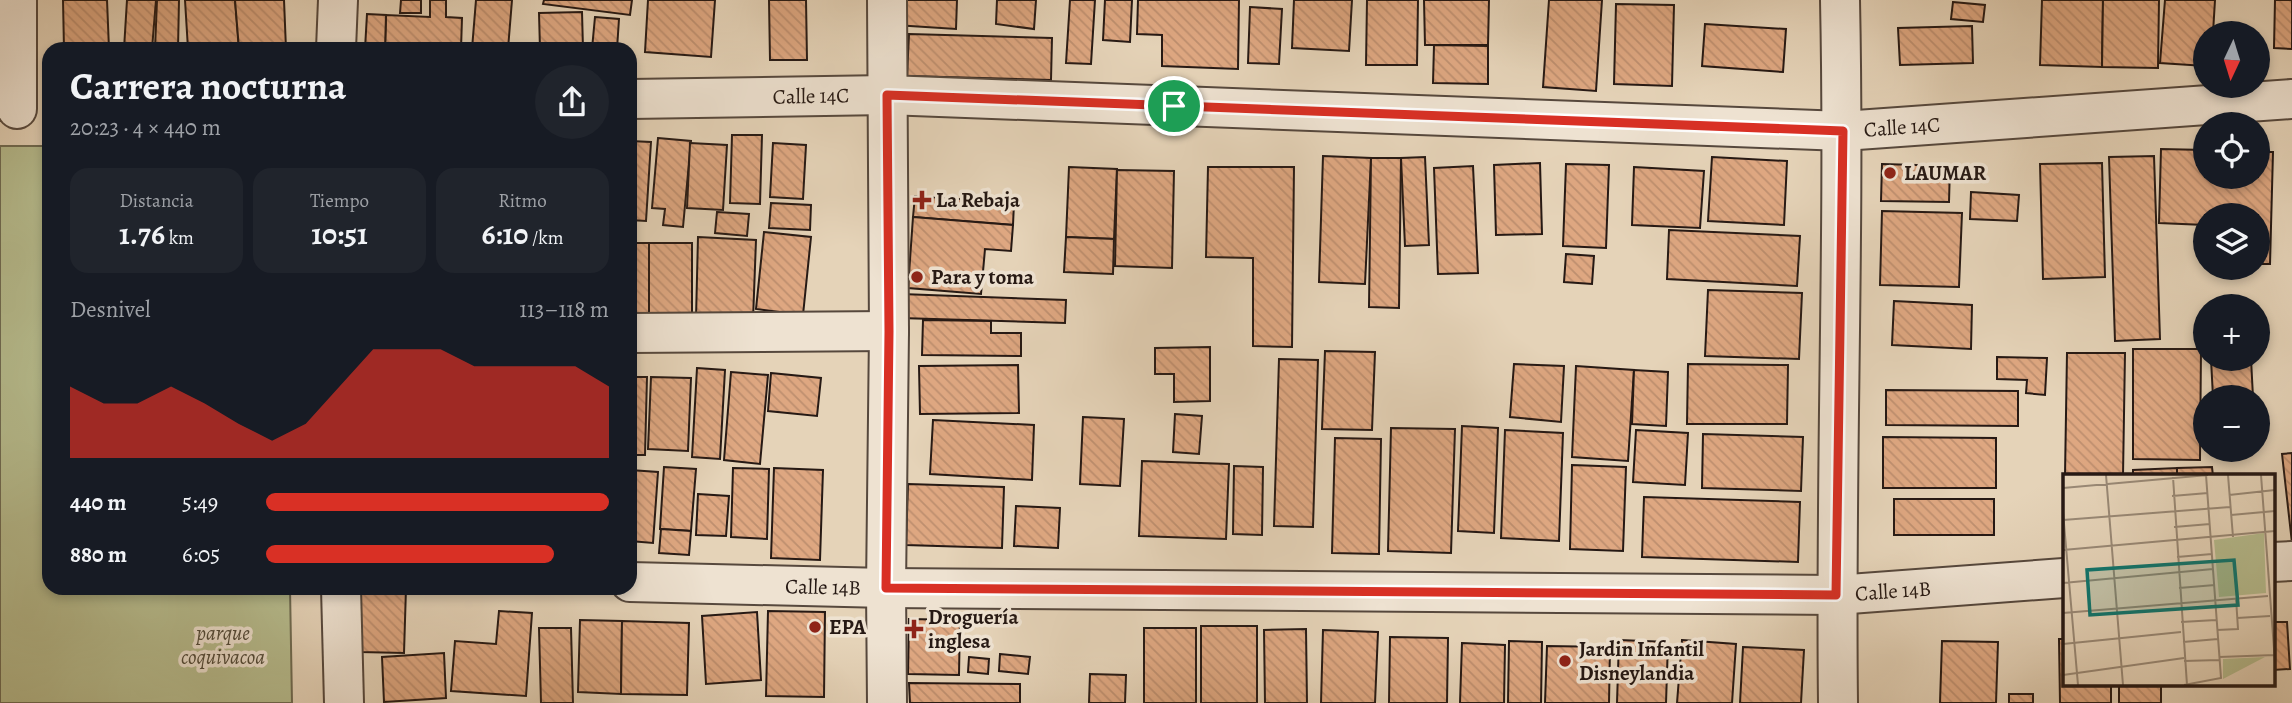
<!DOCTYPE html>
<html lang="es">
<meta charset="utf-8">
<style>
:root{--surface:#171b24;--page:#20242c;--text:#f1f3f6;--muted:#9ea1a6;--accent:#d93025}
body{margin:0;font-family:Alegreya,serif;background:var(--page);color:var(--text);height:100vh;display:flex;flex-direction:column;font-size:26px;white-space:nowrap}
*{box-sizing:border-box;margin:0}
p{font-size:23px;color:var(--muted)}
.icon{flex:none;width:38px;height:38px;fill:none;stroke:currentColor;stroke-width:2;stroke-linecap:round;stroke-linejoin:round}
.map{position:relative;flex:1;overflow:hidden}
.drawer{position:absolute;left:42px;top:42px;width:595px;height:553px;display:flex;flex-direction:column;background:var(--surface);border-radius:21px;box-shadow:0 4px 10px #0003}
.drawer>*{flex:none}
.needle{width:46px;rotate:184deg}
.fabs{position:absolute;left:2193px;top:21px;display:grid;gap:14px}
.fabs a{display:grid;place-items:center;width:77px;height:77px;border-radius:50%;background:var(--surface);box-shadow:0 4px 10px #0003;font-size:35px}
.pin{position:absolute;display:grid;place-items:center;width:60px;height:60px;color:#fff;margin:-30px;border:4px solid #fff;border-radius:50%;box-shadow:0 2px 7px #0007}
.round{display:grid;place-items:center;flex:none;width:74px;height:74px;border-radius:37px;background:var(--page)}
.headline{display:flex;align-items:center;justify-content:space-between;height:119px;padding:0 28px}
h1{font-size:38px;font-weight:600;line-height:52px}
.stats{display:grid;grid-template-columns:repeat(3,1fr);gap:10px;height:119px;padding:7px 28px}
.stats div{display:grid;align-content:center;border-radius:18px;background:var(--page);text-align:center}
.stats b{font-size:30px;font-weight:600}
.stats small{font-size:19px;font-weight:400}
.stats p{font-size:19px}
.chart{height:196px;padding:14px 28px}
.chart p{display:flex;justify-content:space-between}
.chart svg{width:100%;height:126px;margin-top:7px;fill:var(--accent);opacity:.7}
ul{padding:0 28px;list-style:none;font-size:23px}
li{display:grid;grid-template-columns:112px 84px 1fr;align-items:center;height:52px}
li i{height:18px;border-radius:9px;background:var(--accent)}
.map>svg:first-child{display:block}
</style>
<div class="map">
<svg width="2292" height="703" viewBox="0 0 2292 703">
<defs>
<pattern id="building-back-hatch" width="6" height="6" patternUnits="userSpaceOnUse" patternTransform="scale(1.75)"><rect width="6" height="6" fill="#dea781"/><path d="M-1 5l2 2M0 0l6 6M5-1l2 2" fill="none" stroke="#be8f6f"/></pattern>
</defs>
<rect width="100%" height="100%" fill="#e5d3b8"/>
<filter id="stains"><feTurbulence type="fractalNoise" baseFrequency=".00286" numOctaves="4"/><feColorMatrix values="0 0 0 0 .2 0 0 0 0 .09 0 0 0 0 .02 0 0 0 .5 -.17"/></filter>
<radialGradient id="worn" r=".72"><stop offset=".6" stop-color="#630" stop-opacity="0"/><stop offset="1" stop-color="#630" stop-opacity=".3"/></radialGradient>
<polygon fill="#b6bc8e" stroke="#6e6a51" stroke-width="2" points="0,146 49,146 49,588 290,588 292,703 0,703"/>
<g fill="url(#building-back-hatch)" stroke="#261914" stroke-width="2">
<polygon points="63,0 107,0 109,49 64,49"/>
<polygon points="127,0 156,0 152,49 124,49"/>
<polygon points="157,0 179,0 178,49 155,49"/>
<polygon points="185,0 235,0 239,49 188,49"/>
<polygon points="235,0 284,0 286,49 239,49"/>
<polygon points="401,0 421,0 421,13 400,13"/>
<polygon points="430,0 446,0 446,17 462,18 461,49 385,49 386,15 430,17"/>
<polygon points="476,0 512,0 508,49 472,49"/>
<polygon points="544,0 632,0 630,15 543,4"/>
<polygon points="648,0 715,0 711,57 645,52"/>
<polygon points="769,0 806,0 807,60 770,60"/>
<polygon points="896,0 957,0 956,29 895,25"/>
<polygon points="997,0 1036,0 1034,29 996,24"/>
<polygon points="1070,0 1095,0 1091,64 1066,63"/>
<polygon points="1105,0 1132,0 1130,42 1103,40"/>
<polygon points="1138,0 1239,0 1238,69 1162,66 1162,35 1137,34"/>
<polygon points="1294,0 1352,0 1349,51 1292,48"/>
<polygon points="1367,0 1418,0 1417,65 1366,65"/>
<polygon points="1424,0 1489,0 1488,45 1425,45"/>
<polygon points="1549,0 1602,0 1596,91 1543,87"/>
<polygon points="2042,0 2103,0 2102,67 2040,65"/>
<polygon points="2103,0 2159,0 2158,68 2102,67"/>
<polygon points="2165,0 2215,0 2213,33 2205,33 2205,66 2160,63"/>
<polygon points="2275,0 2292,0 2292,49 2274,48"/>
<polygon points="1953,2 1985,5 1983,22 1951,19"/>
<polygon points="1616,4 1674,5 1672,86 1614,84"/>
<polygon points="1250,7 1282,9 1279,64 1248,63"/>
<polygon points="582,12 583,49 540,49 539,13"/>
<polygon points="367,14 386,15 385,49 365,49"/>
<polygon points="595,17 619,19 617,49 592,49"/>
<polygon points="1705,24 1786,29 1783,72 1702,66"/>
<polygon points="1972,26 1973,63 1900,65 1898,28"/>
<polygon points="909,34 1052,38 1051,80 907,76"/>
<polygon points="1434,45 1488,46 1488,84 1433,83"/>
<polygon points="732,135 762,135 760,204 730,203"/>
<polygon points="658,138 691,141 683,227 663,225 665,209 652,208"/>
<polygon points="630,141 651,142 646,221 630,220"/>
<polygon points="690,143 727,145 723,210 687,208"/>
<polygon points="773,143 806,145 803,199 770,197"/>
<polygon points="2161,149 2205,150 2205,177 2258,177 2258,152 2273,152 2270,264 2258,264 2258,215 2205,215 2205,262 2205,225 2159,223"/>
<polygon points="1323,156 1371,158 1365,284 1319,282"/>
<polygon points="2154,156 2160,339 2115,341 2109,157"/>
<polygon points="1425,157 1429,245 1405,246 1401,158"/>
<polygon points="1712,157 1787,161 1784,225 1708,221"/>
<polygon points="1371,158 1401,158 1399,308 1369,307"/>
<polygon points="1540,163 1542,234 1496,235 1494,165"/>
<polygon points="2102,163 2105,277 2043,279 2040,164"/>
<polygon points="1566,164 1609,165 1606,248 1563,246"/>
<polygon points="1882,164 1950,166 1949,202 1881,201"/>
<polygon points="1473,166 1478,273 1438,274 1434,168"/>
<polygon points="1069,167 1117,169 1114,239 1066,237"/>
<polygon points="1208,167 1294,167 1292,347 1253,346 1253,258 1206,257"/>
<polygon points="1634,167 1704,171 1700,228 1632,225"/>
<polygon points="1117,170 1174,171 1172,268 1115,266"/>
<polygon points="1971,192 2019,195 2017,221 1970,219"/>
<polygon points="915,196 1014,203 1013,225 913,217"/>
<polygon points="771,203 811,205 810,230 769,228"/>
<polygon points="1882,211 1962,213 1959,287 1880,285"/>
<polygon points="717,212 749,214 747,236 715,233"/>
<polygon points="913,217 1013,225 1011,251 985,249 981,294 908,288"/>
<polygon points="1669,230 1800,236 1797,286 1667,279"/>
<polygon points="764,232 811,237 803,315 756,309"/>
<polygon points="698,237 756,240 753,320 696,318"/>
<polygon points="1066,237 1114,239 1113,274 1064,272"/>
<rect x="630" y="243" width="19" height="76"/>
<rect x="649" y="243" width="43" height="76"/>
<polygon points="1566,254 1594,256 1592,284 1564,282"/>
<polygon points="1708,290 1802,293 1799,359 1705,356"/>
<polygon points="901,294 1066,300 1065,323 900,318"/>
<polygon points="1894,301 1972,305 1971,349 1892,345"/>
<polygon points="923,320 991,321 991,333 1021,333 1021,356 922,355"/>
<polygon points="1210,347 1210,401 1174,402 1174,374 1155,374 1155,348"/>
<polygon points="2133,349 2201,349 2200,460 2133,459"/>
<polygon points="1325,351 1375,352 1372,430 1322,429"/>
<polygon points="2067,353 2125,353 2123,476 2065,476"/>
<polygon points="1997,357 2047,358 2045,395 2026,393 2027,380 1997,379"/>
<polygon points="1279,359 1318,360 1313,527 1274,526"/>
<polygon points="2211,359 2251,359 2253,397 2213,397"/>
<polygon points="1514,364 1564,366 1561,422 1510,417"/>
<polygon points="1688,364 1788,365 1787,424 1687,424"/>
<polygon points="1018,365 1019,413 920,414 919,366"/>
<polygon points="1576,366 1634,370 1628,461 1572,457"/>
<polygon points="697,368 725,370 720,459 692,457"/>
<polygon points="1634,370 1668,372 1666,426 1632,424"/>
<polygon points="731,372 768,375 760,464 724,460"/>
<polygon points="771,373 821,378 817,416 768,411"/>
<polygon points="630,377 647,377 645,455 630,455"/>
<polygon points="651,377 691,378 688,451 648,449"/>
<polygon points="1886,390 2018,391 2018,426 1886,425"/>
<polygon points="1175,414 1202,416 1199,454 1173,452"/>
<polygon points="1083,417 1124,419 1120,486 1080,484"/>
<polygon points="933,420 1034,425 1032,480 930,474"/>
<polygon points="1462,426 1498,428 1494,533 1458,531"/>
<polygon points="1391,428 1455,429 1451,553 1388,551"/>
<polygon points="1505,430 1563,433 1559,541 1501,538"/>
<polygon points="1636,430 1688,433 1685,485 1633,482"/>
<polygon points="1703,434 1803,437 1801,491 1702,488"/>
<polygon points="1883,437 1996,438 1996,488 1883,488"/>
<polygon points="1335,438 1381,439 1379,554 1332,553"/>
<polygon points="2292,453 2292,543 2282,454"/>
<polygon points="1142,461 1229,464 1226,539 1139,536"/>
<polygon points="1572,465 1626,467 1623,551 1570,549"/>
<polygon points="1234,466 1263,467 1262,535 1233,534"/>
<polygon points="664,467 696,469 691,531 660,529"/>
<polygon points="2212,467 2213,476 2177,476 2177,468"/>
<polygon points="733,468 769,469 767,539 731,537"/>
<polygon points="774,468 823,470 820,560 771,558"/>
<polygon points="2177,468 2177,476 2133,476 2133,470"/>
<polygon points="630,470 658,472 653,543 630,541"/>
<polygon points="908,484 1004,487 1002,548 906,545"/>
<polygon points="698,494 729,496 726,536 696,535"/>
<polygon points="1644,497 1800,502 1798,562 1642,557"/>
<rect x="1894" y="499" width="100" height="36"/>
<polygon points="1016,506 1060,508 1058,548 1014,546"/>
<polygon points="661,529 691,531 689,555 659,553"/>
<polygon points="361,588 406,588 404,653 360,652"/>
<polygon points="499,611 532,613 526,696 451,691 455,641 496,644"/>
<polygon points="768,611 825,612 824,697 766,696"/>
<polygon points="757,612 761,680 706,684 702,616"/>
<polygon points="909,619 960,620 959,675 908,674"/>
<polygon points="580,620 622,621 621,694 578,692"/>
<polygon points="622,621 689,623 687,695 621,694"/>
<polygon points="2273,622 2287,622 2290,669 2273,670"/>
<rect x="1201" y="626" width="56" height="77"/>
<polygon points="539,628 571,628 573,703 541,703"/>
<rect x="1144" y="628" width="52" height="75"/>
<polygon points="1306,629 1307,703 1265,703 1264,630"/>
<polygon points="1323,630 1378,632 1375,703 1321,703"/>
<polygon points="1390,637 1448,638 1447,703 1389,703"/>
<polygon points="2059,639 2064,639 2064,684 2111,684 2111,703 2060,703"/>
<polygon points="1619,640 1668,642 1666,703 1617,703"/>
<polygon points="1682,640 1736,644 1732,703 1677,703"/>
<polygon points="1509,641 1542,642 1541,703 1508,703"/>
<polygon points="1942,641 1998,642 1996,703 1940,703"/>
<polygon points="1462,643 1505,645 1504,703 1460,703"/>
<polygon points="1547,646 1610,647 1609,703 1545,703"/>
<polygon points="1743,647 1804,650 1801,703 1740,703"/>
<polygon points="444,653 446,698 384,702 382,657"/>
<polygon points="1000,654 1030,657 1028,674 999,671"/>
<polygon points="969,657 989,659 988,674 968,672"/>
<polygon points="1090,674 1126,675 1125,703 1089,703"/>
<polygon points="909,683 1020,684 1020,703 910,703"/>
<rect x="2119" y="684" width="42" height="19"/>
<rect x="2009" y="694" width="24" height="9"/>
</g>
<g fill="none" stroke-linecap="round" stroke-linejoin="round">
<defs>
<g id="street">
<polyline points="17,0 17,109"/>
<polyline points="336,49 338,0"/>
<polyline points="630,99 887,95 1843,131 2292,99"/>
<polyline points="630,333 889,331"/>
<polyline points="2273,562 2292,561"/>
<polyline points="630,582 886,588 1836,595 2064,578"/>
<polyline points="341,588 344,703"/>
<polyline points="887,703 886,588 889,331 887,0"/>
<path d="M1838 703C1835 469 1845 234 1840 0"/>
</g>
</defs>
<use href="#street" stroke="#56483d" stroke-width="42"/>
<use href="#street" stroke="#eee2d1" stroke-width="38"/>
</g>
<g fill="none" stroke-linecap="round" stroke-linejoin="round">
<defs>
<polygon id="route" points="887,95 1843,131 1836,595 886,588 889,331"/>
</defs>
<use href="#route" stroke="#fff" stroke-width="14"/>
<use href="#route" stroke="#d93025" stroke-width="9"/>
</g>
<g fill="#8f2418" stroke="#eee2d1" stroke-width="2.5">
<circle cx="1890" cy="173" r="7"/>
<path d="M918.5 189.5h7v7h7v7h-7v7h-7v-7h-7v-7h7z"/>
<circle cx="917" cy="277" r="7"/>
<circle cx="815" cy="627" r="7"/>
<path d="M910.5 618.5h7v7h7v7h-7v7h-7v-7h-7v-7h7z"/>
<circle cx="1565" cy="661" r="7"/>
</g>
<g text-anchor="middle" stroke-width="7" stroke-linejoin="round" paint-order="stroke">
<g font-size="21" fill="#261914" stroke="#eee2d1">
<text transform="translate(811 96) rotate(-1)" y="7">Calle 14C</text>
<text transform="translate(1902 127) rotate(-4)" y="7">Calle 14C</text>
<text transform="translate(823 587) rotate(1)" y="7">Calle 14B</text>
<text transform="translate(1893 591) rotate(-4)" y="7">Calle 14B</text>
</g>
<g font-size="21" font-weight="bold" fill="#261914" stroke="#eee2d1" text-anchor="start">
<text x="1904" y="180">LAUMAR</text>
<text x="936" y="207">La Rebaja</text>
<text x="931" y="284">Para y toma</text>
<text x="928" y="624">Droguería<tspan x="928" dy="24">inglesa</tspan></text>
<text x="829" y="634">EPA</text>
<text x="1579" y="656">Jardin Infantil<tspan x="1579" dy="24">Disneylandia</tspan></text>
</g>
<g font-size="21" font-style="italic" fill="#514a39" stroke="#eee2d1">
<text x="223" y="640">parque<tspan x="223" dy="24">coquivacoa</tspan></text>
</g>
</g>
<g transform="translate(2063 474)">
<rect width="212" height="212" fill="#e5d3b8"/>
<path d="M201 59 203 119 156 123 151 66ZM202 183 160 205V185Z" fill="#b6bc8e"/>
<path fill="none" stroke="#998976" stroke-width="2" d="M43 1 60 211M165 1 170 63M198 1 212 188M110 3 124 211M0 14 145 1M166 21 212 16M109 22 145 19M0 38 15 211M168 41 212 37M0 46 167 33M111 53 147 50M0 76 212 57M114 83 149 80M0 109 150 95M116 114 152 111M0 139 205 122M174 144 207 142M118 148 153 146M154 156 175 155 173 124M120 168 155 165M0 170 118 158M156 183 212 181M121 187 156 186M0 201 121 184M121 211 158 204 143 1"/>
<path fill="#0f766e" fill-opacity="0.15" stroke="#0f766e" stroke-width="3.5" d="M171 86 175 131 27 141 24 96Z"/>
<rect width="212" height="212" fill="none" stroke="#261914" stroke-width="3.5"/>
</g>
<rect width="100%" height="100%" filter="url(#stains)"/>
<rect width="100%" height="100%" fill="url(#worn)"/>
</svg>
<div class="fabs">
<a><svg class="needle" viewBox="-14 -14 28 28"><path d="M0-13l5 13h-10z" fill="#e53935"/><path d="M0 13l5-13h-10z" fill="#9ea1a6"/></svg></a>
<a><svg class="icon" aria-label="locate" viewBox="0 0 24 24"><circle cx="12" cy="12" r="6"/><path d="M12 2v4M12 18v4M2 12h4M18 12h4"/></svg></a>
<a><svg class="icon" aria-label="layers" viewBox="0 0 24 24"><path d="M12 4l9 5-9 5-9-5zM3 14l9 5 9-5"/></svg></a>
<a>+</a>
<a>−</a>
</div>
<div class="pin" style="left:1174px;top:106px;background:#1e9e55"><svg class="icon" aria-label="arrive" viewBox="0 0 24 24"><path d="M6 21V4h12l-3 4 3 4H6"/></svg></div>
<section class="drawer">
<div class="headline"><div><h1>Carrera nocturna</h1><p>20:23 · 4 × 440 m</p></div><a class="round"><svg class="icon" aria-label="share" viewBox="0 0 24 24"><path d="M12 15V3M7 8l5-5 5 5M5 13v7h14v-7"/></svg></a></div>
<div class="stats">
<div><p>Distancia</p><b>1.76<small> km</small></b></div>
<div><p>Tiempo</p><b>10:51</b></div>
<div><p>Ritmo</p><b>6:10<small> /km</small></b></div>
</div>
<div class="chart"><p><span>Desnivel</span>113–118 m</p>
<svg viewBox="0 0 160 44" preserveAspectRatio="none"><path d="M0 44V19L10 25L20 25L30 19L40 25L50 32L60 38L70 32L80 19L90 6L100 6L110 6L120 12L130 12L140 12L150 12L160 19V44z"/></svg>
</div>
<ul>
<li><b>440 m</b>5:49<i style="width:100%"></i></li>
<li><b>880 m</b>6:05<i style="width:84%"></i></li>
</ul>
</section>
</div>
